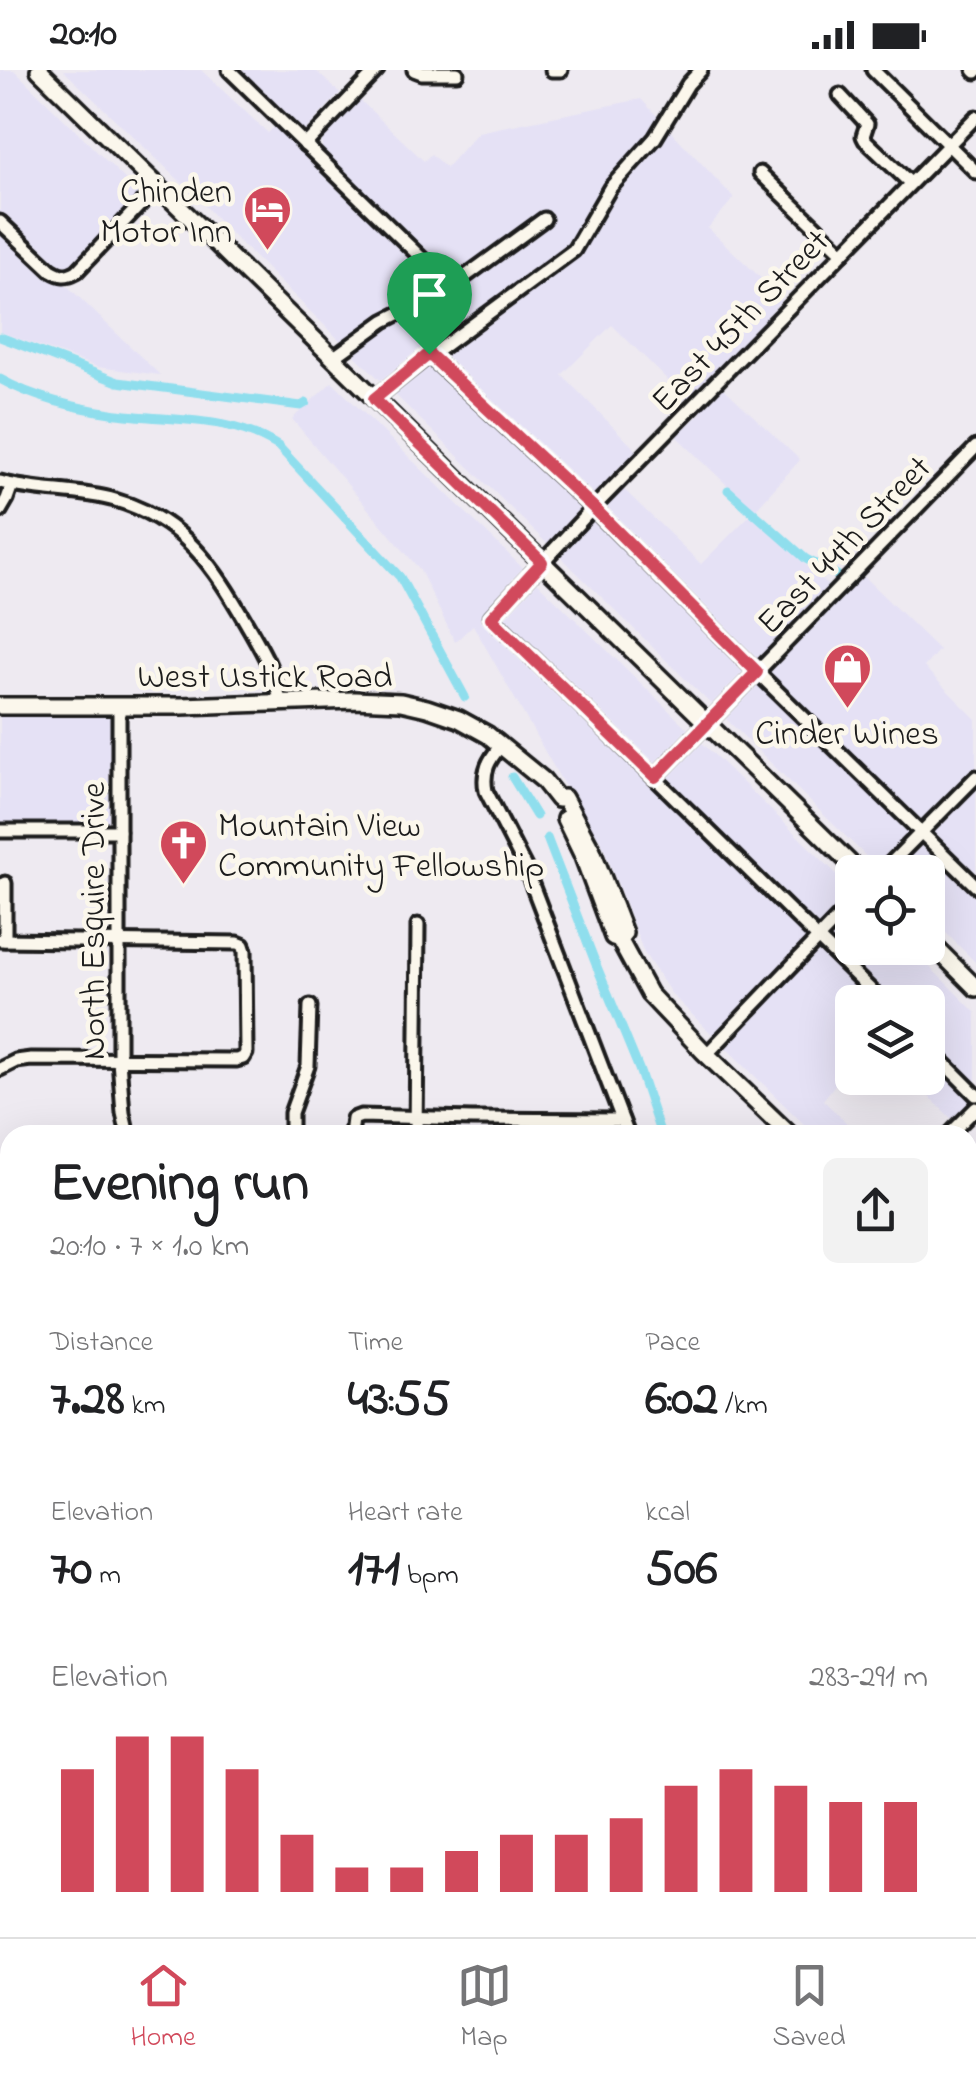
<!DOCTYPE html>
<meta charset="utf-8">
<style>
:root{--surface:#fff;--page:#f2f2f2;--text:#202124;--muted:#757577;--line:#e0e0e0;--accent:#d1495b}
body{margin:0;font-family:"Indie Flower",sans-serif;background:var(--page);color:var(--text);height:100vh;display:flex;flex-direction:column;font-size:38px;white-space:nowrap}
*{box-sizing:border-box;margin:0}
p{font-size:32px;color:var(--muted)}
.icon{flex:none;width:55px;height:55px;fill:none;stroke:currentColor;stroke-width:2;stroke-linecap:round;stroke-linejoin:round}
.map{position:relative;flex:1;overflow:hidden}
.sheet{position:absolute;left:0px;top:1055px;width:978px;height:812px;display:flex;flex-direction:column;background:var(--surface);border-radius:30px 30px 0 0;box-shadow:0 10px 40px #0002}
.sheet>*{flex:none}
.fabs{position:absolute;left:835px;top:785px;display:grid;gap:20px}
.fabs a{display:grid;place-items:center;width:110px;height:110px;border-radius:15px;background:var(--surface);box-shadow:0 10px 40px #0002;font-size:50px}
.pin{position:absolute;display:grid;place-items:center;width:85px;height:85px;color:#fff;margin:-102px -42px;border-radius:50% 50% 50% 0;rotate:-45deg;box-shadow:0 0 10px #0007}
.pin .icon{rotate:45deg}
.round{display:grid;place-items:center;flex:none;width:105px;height:105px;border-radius:15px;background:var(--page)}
.overview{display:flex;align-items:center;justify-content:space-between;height:170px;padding:0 50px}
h1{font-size:55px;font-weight:800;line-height:75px}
.figures{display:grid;grid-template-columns:repeat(3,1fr);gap:15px;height:170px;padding:10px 50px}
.figures div{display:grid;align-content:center}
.figures b{font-size:50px;font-weight:800}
.figures small{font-size:28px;font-weight:400}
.figures p{font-size:28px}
.chart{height:280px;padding:20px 50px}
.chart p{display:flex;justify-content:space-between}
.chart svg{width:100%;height:180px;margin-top:10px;stroke:var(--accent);stroke-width:6}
.status{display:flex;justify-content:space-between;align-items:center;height:70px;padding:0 50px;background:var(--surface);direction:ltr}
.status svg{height:28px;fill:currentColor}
.tab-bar{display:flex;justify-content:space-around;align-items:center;height:140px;border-top:2px solid var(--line);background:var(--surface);font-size:28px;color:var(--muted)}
.tab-bar a{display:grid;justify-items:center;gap:5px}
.tab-bar .selected{color:var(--accent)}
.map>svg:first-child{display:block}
</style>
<div class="status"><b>20:10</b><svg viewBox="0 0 49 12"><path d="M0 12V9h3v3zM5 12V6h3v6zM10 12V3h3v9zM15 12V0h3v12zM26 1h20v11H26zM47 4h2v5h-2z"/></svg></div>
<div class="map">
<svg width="976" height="1867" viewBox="0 0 976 1867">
<rect width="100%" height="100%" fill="#eeeaf1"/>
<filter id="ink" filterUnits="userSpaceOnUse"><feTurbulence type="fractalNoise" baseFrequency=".01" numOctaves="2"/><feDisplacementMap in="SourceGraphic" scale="20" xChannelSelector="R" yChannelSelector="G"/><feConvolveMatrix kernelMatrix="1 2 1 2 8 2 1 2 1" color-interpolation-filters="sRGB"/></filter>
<g filter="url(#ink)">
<g fill="#e5e1f5" fill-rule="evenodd">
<polygon points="0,0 14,0 142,126 60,209 160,305 97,297 0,262"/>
<path d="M63 0H201L268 63 285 46 238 0H315L340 23 292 75 311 92 322 81V69L360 30 424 91 431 84 446 98 478 62 641 29 734 128 708 158 783 229 712 307 800 390 754 441 676 366 701 343 612 255 562 305 637 381 611 407 701 494 751 444 840 527 862 505 939 580 924 597 976 649V893L928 845V802H894L961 734 947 723 876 796 222 155 201 131ZM386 146 460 218 393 256 383 244 435 217 377 156Z"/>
<polygon points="332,312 852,819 852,823 817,860 643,705 819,876 852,845 852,878 911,878 976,943 976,1025 953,1050 910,1008 928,1008 928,932 852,932 852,993 823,1030 859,1065 815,1065 673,926 644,883 602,773 564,715 473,555 455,572 420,500 292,349"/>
<polygon points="0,645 110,645 109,765 0,765"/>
<polygon points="976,1233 976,1389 968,1382 968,1241"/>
</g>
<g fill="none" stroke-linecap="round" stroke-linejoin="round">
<g stroke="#8fdeed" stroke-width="9">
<polyline points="0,267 118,312 301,336 306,333"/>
<path d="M0 309C32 327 75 338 111 343 168 352 228 344 278 376L400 507 465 627"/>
<polyline points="728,420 806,489 837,505"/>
<polyline points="512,707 536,746"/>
<polyline points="547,768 597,897 639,999 661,1065"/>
<polyline points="968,1437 976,1444"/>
</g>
<defs>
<g id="minor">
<polyline points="229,0 451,217"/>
<polyline points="414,0 422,3 457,3"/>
<polyline points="552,0 561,0"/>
<polyline points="873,0 976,102"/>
<polyline points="974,0 976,2"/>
<polyline points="840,25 867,54 863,66 865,70 910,113"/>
<polyline points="305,75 377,0"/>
<polyline points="760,103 843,183"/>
<path d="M0 152 51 200C61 206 66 207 77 201L158 116"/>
<polyline points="429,285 593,438 757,602 976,816"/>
<polyline points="333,288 384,251 451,217 544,149"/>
<polyline points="374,329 429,285 440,279 574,180 610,118 655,68 688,14 701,0"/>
<path d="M0 412C38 423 78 419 115 430 183 449 214 497 247 554 262 580 276 603 280 632"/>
<polyline points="0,441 7,429 12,415"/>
<polyline points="119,636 119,990 123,1043 128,1065"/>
<path d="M501 675C489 690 482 701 486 721L526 799 628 1065"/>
<polyline points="655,707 976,377"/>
<polyline points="0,761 119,761"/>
<polyline points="882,802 976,707"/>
<polyline points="0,870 238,873 243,875 245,881 246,983 243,988 236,990 31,989 16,991 0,999"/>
<polyline points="5,870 5,813"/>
<polyline points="883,932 491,547 593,438 976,47"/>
<polyline points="928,977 976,1025"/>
<polyline points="707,984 852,833"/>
<polyline points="291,1065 291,1043 308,996 310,936"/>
<polyline points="351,1065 353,1049 361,1046 472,1049 622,1050"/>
<polyline points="416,1065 418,855"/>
<polyline points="949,1065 976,1038"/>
<polyline points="0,1165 10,1177"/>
<polyline points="0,1321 10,1329"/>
<polyline points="971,1373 976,1368"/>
<polyline points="968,1492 976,1499"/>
<polyline points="0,1595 10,1595"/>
<polyline points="968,1698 976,1705"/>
<polyline points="0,1753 10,1753"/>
<polyline points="906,1858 918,1867"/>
<polyline points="0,1863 374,1867"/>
<polyline points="829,1867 829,1858"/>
</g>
<g id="major">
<polyline points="39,0 859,802"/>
<polyline points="0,636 182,636 354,630 401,632 427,638 459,649 488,665 543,710 558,729 564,728 592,780 624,863 619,869"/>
<polyline points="565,749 582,784 613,867 619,869 649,924 703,981 790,1065"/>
<polyline points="928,870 976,918"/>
<polyline points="968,1198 976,1190"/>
<polyline points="968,1220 976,1214"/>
<polyline points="857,1858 857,1867"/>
<polyline points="845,1867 845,1858"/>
</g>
</defs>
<use href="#minor" stroke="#1c1c1c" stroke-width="19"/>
<use href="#major" stroke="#1c1c1c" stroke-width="22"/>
<use href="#minor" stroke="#fbf7ec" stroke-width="11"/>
<use href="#major" stroke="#fbf7ec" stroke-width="15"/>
</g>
</g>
<g fill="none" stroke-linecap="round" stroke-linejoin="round" filter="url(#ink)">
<defs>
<polygon id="route" points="429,284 594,438 757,602 655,707 491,548 542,492 374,329"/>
</defs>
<use href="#route" stroke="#fff" stroke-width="20"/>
<use href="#route" stroke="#d1495b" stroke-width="12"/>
</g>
<defs>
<symbol id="hotel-pin" viewBox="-11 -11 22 30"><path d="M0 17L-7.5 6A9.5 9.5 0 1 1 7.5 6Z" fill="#d1495b" stroke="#fbf7ec"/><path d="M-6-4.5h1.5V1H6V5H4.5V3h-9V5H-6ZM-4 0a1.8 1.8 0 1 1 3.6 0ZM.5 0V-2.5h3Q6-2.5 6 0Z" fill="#fff"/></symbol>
<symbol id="shop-pin" viewBox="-11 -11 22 30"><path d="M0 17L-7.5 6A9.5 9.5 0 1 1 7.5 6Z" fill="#d1495b" stroke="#fbf7ec"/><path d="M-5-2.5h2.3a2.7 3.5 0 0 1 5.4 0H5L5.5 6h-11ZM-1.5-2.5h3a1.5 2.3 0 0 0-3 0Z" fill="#fff"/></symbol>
<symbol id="church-pin" viewBox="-11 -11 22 30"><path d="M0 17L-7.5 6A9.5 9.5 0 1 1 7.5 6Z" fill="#d1495b" stroke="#fbf7ec"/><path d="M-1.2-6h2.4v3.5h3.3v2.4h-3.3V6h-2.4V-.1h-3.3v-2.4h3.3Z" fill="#fff"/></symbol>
</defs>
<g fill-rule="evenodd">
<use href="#hotel-pin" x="240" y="112" width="55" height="75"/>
<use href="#shop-pin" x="820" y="570" width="55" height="75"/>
<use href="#church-pin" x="156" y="746" width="55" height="75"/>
</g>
<g text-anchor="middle" stroke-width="9" stroke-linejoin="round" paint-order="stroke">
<g font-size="35" fill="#1c1c1c" stroke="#fbf7ec" text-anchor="end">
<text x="232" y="132">Chinden<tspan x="232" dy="40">Motor Inn</tspan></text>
<text x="847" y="674" text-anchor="middle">Cinder Wines</text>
<text x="218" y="766" text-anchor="start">Mountain View<tspan x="218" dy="40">Community Fellowship</tspan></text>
</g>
<g font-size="35" fill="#1c1c1c" stroke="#fbf7ec">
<text transform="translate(739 250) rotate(-46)" y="12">East 45th Street</text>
<text transform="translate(843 474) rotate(-46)" y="12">East 44th Street</text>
<text x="265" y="617">West Ustick Road</text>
<text transform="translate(92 851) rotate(-90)" y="12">North Esquire Drive</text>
</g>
</g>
</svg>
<div class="fabs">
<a><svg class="icon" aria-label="locate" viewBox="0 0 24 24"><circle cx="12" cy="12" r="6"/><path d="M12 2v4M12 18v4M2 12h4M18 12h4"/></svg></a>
<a><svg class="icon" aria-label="layers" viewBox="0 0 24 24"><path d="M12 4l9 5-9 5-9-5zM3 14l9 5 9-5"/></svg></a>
</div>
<div class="pin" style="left:429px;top:284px;background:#1e9e55"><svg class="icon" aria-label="arrive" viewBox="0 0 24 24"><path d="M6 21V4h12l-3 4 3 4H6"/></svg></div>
<section class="sheet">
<div class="overview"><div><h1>Evening run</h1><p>20:10 · 7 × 1.0 km</p></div><a class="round"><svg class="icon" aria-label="share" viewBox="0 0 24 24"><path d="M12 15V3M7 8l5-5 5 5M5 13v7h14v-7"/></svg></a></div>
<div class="figures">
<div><p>Distance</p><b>7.28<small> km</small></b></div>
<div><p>Time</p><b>43:55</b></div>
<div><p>Pace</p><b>6:02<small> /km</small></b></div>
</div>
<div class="figures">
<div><p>Elevation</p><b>70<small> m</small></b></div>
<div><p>Heart rate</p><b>171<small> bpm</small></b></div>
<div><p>kcal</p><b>506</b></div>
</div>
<div class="chart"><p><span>Elevation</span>283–291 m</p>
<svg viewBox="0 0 160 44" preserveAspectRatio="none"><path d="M5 44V14M15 44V6M25 44V6M35 44V14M45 44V30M55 44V38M65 44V38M75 44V34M85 44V30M95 44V30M105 44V26M115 44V18M125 44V14M135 44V18M145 44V22M155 44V22"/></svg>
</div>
</section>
</div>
<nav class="tab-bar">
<a class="selected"><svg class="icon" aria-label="home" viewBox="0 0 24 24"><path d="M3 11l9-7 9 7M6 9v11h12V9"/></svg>Home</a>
<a><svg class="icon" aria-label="map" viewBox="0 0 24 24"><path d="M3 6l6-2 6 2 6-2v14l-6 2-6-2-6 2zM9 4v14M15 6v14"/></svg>Map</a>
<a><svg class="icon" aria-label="saved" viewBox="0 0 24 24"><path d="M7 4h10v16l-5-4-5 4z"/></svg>Saved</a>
</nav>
